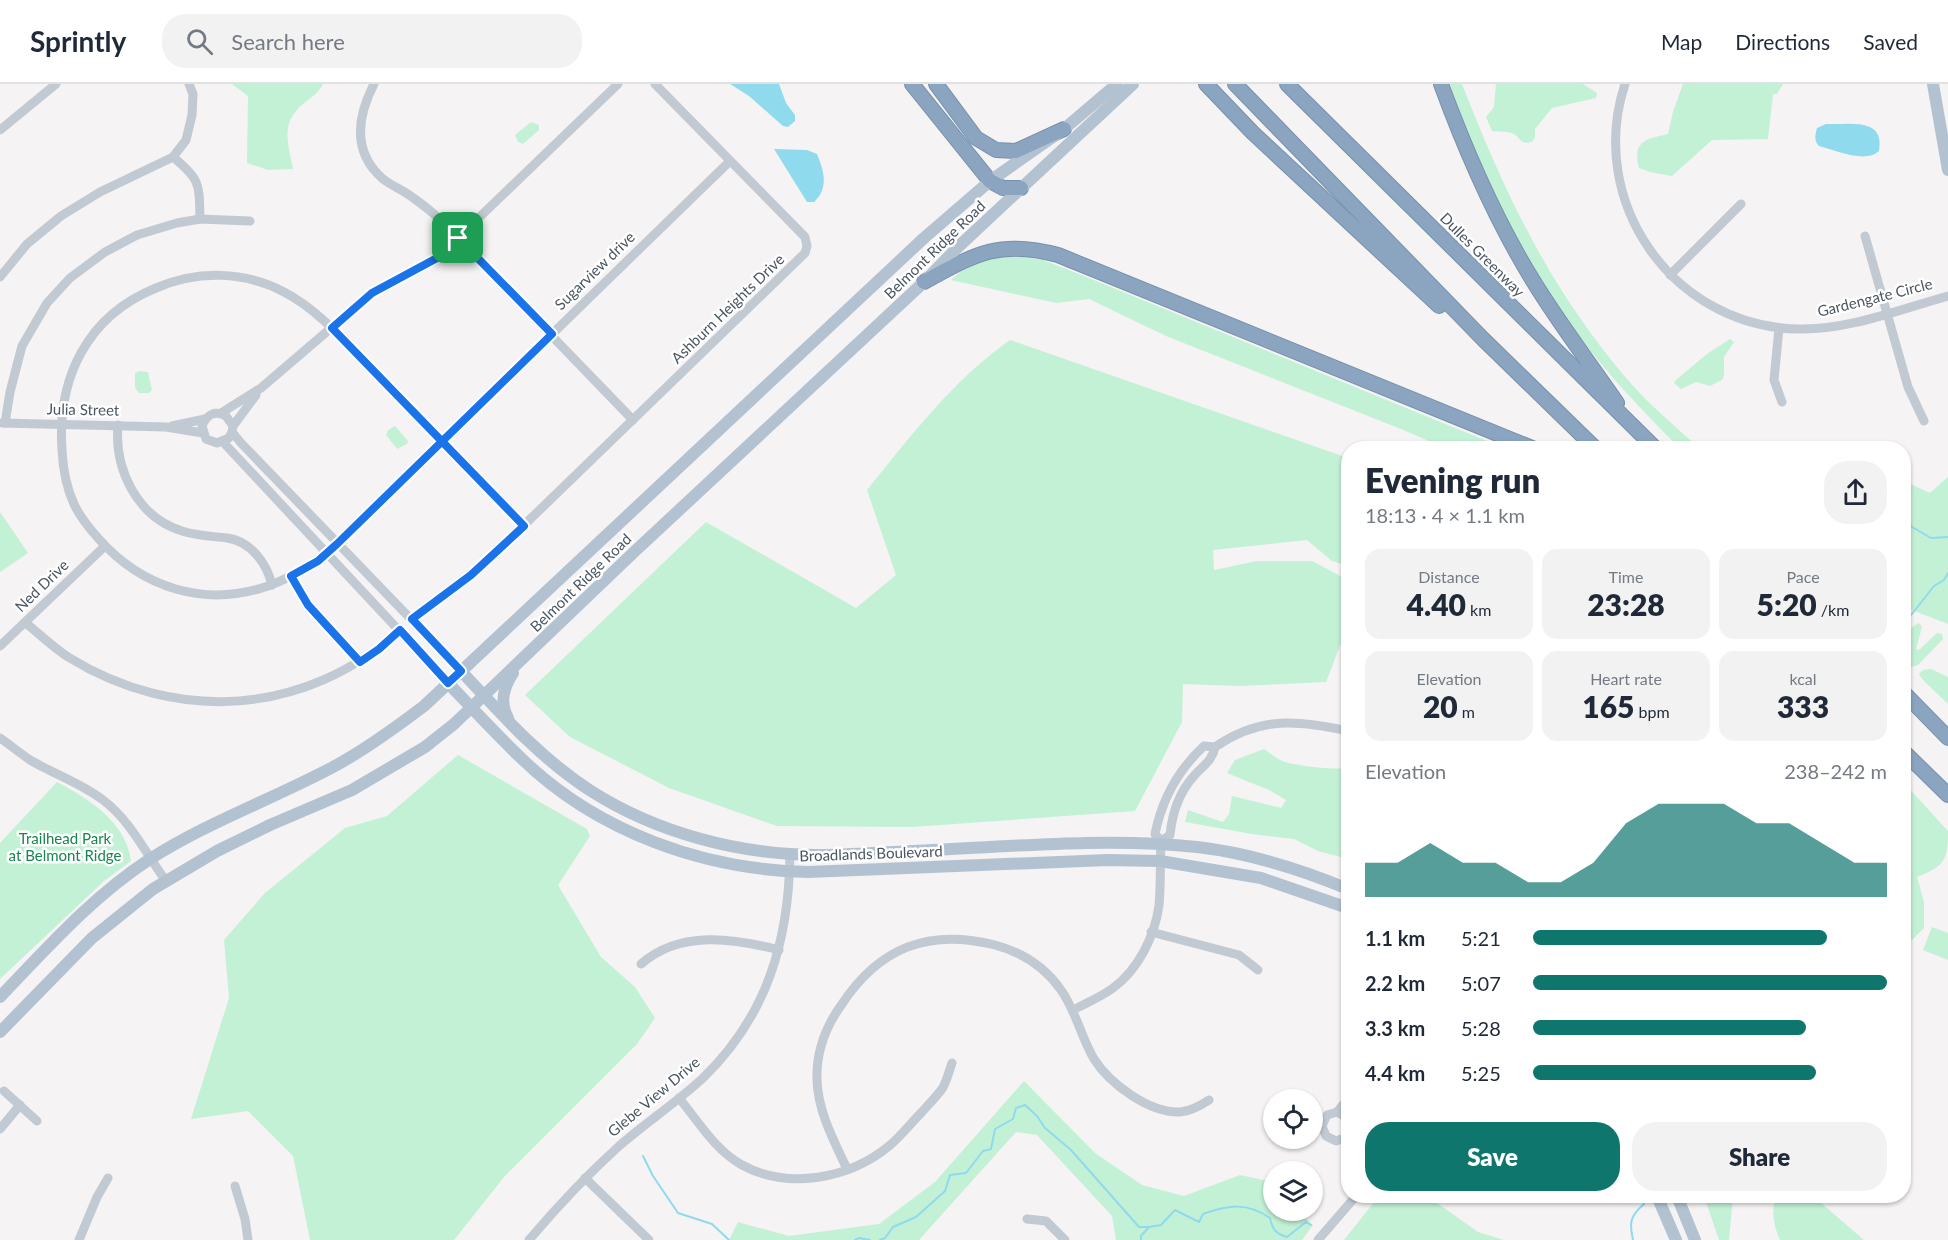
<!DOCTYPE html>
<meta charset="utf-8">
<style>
:root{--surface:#fff;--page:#f2f2f3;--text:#1f2937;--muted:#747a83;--line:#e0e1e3;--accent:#0f766e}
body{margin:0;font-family:Lato,sans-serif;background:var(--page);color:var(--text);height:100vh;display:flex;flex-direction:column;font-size:22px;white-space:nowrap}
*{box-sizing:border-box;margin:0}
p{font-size:20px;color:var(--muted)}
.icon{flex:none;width:33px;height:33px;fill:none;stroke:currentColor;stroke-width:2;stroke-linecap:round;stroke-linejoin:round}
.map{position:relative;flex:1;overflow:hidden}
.panel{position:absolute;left:1341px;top:357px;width:570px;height:762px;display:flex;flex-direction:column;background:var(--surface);border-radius:24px;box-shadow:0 2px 4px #0004}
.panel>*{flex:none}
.fabs{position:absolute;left:1263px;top:1005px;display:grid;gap:12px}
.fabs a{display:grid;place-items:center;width:60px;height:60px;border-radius:50%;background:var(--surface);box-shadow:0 2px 4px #0004;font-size:30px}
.pin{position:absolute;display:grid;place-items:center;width:51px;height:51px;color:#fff;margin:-26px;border-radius:12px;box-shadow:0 3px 9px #0006}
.round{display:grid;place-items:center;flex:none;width:63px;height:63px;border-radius:24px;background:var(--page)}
.head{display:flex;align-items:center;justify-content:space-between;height:102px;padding:0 24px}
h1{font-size:33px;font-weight:800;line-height:45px}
.stats{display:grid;grid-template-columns:repeat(3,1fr);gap:9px;height:102px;padding:6px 24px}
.stats div{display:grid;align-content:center;border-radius:15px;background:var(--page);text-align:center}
.stats b{font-size:30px;font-weight:800}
.stats small{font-size:16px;font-weight:400}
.stats p{font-size:16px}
.chart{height:168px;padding:12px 24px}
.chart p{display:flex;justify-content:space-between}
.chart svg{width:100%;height:108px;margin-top:6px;fill:var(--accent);opacity:.7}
.button{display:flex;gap:12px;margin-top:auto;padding:12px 24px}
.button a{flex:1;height:69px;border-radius:24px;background:var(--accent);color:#fff;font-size:24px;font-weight:800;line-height:69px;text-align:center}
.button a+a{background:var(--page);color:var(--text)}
ul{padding:0 24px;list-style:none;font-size:20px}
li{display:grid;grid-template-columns:96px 72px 1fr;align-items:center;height:45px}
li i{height:15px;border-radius:8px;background:var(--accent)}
header{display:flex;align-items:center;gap:36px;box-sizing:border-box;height:84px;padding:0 30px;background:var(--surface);border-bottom:2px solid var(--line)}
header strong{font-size:28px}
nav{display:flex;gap:33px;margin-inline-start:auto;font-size:21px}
.search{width:420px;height:54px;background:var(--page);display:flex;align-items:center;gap:15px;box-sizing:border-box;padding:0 21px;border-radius:24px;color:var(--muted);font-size:22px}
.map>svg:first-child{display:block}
</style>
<header>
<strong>Sprintly</strong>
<div class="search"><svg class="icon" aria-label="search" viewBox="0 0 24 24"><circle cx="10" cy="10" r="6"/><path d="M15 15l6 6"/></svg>Search here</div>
<nav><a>Map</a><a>Directions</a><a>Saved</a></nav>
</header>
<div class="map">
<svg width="1948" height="1156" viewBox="0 0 1948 1156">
<rect width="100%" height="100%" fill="#f5f3f3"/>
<g fill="#c3f1d5">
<path d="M232 0H323C319 9 310 14 303 20 280 39 288 59 293 85L268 86 247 79 248 12Z"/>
<path d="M1450 0H1462C1505 110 1549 203 1626 294 1648 320 1675 342 1699 364H1680C1603 289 1535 206 1490 108 1474 73 1463 36 1450 0Z"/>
<path d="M1496 0H1583L1597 9 1596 14 1552 24 1535 45V53L1532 58C1520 61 1522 55 1514 50 1508 47 1498 48 1492 47L1486 33 1494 23Z"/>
<path d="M1683 0H1783L1777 10H1773L1768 55 1712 56 1672 92 1650 88 1639 84C1632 57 1646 55 1668 50L1673 28Z"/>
<polygon points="531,38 539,41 539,46 523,60 518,58 515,51"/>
<polygon points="1003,170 1043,176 1084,192 1504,364 1445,364 1401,345 1166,252 1089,215 1056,219 951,196 972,177"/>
<polygon points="1730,255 1734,258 1724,273 1724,291 1722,296 1710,302 1696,298 1681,305 1674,299 1676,296 1707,270"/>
<path d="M1010 256 1348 374V482L1332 477 1307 456 1213 466 1214 486 1257 477H1312L1348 496V541L1326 598 1240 602 1183 600 1182 638 1135 727 912 743 777 742 669 704 570 653 525 611 706 438 856 524 896 491 867 406C910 353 953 296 1010 256Z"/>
<polygon points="139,287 148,288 152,306 149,309 139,309 135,304 135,289"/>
<polygon points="395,342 408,357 407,360 397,365 386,351 388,346"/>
<polygon points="1948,393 1948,540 1904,523 1904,397 1930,409"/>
<polygon points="0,428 28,469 0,488"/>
<path d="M1919 539 1922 543 1916 565 1919 566 1937 549 1942 550 1943 555 1918 581 1912 583 1904 579C1903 560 1899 549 1919 539Z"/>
<polygon points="1931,585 1948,593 1948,620 1923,596 1919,590 1923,586"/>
<path d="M1264 665C1270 669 1278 676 1285 678 1300 682 1335 687 1348 683V775L1318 767 1294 755 1252 750 1185 738 1188 726 1223 738 1229 730 1232 712 1281 724 1286 716 1269 706 1227 689 1235 676Z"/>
<polygon points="458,671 587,745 590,752 558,801 601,873 635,903 655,934 637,960 504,1093 454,1156 310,1156 293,1072 248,1027 191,1035 229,914 224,856 265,809 345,744 387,732"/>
<path d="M57 698C89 715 126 738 131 777L104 797 0 895V759Z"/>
<path d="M1904 699 1948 747C1948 776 1945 782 1917 793L1924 818V844L1907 861 1906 841 1904 840Z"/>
<polygon points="1932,843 1948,849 1948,876 1923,866"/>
<polygon points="1024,997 1095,1069 1142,1101 1184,1112 1240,1091 1268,1097 1273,1103 1274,1126 1298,1127 1313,1141 1302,1156 1116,1156 1112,1132 1037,1051 1016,1048 919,1156 729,1156 738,1138 789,1152 879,1140 935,1098"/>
<polygon points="1379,1112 1416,1112 1437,1119 1478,1148 1504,1156 1344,1156"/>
<polygon points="1704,1112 1733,1112 1729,1156 1719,1156"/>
<path d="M1777 1112H1813L1864 1156H1780C1774 1143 1770 1125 1777 1112Z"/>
</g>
<g fill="#90daee">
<polygon points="730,0 779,0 786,19 795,31 795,37 788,43 783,42 749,12"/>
<path d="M1826 40C1850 41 1885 33 1879 67 1865 80 1835 66 1819 62 1814 57 1815 51 1817 44Z"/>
<path d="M774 65 807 66 817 70C824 87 829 104 814 118H807Z"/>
</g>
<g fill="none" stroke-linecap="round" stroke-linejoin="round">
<g stroke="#90daee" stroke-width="2">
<polyline points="1904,439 1909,439 1912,443 1931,454 1948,453"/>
<polyline points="1904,540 1934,502 1944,496 1948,489"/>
<polyline points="643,1072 653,1092 678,1129 712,1140 729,1156"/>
<polyline points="855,1156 859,1154 870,1156"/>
<polyline points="880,1156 885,1154 893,1143 916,1133 945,1107 950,1091 966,1089 983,1067 991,1065 995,1045 1013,1035 1016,1024 1025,1021 1037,1032 1045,1044 1071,1066 1139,1143 1149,1143"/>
<path d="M1141 1156V1152L1149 1143 1161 1141 1175 1126 1199 1138 1203 1130C1229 1121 1247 1118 1270 1134 1272 1145 1276 1150 1287 1153L1306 1138 1311 1141"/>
<path d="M1633 1156C1629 1139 1630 1132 1644 1120"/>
</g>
<defs>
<g id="highway">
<polyline points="912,0 990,97 1003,104 1021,104"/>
<polyline points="936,0 976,54 996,66 1016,67 1064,45"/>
<polyline points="1206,0 1253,49 1439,222"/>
<polyline points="1235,0 1483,255 1595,364"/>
<polyline points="1287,0 1655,364"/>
<path d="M1441 0C1466 68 1494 133 1532 195 1558 238 1589 278 1617 319"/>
<path d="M924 198C975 170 999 155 1058 171L1532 364"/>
<polyline points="1904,609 1948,654"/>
<polyline points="1904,668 1948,711"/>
</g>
</defs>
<use href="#highway" stroke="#7690ad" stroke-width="16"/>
<g stroke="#c1cad2" stroke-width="9">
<path d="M374 0C357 33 352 68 383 95 392 102 403 106 412 113 419 118 427 124 434 130L633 336"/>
<path d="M1625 0C1586 118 1673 242 1797 245 1846 247 1901 225 1948 212"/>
<polyline points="0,46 56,0"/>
<path d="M173 73C201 96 199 100 200 135"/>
<polyline points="1865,152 1908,303 1924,337"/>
<polyline points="1670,191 1741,120"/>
<polyline points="0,193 27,160 61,132 100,108 173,73 186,56 192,31 193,10 189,0"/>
<polyline points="1779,244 1774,296 1782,318"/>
<polyline points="221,329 261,304 372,209 437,174 618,0"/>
<polyline points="2,339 166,343 203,349"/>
<polyline points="5,339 10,308 22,262 47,219 70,194 105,168 137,151 177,139 200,135 250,137"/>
<path d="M118 341C114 385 137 433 182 447 197 452 212 452 227 454 251 457 267 480 272 501"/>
<polyline points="172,342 205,335"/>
<polyline points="233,342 256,311"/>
<path d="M232 348 229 354 217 359 206 355 202 342C207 330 215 326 226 332L233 342 232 348 241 359 461 587"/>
<polyline points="223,358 448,599"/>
<path d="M524 442C474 389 424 338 373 286 346 259 319 226 284 208 244 187 198 186 156 204 87 232 57 294 62 366 63 385 66 403 74 420 80 433 89 444 98 454 142 504 205 524 268 502 326 482 375 423 419 380 475 325 532 270 589 214L730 77"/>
<polyline points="291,492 308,521 360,578"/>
<polyline points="412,535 489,475 805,169 807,162 805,153 655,0"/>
<path d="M26 539C39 550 53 563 68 573 177 640 305 632 400 546"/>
<polyline points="0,562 105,462"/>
<path d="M0 654C10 661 20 669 30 676 54 690 81 699 103 716 130 736 146 770 166 797"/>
<path d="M1204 662 1215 663C1212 678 1202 682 1193 693 1179 709 1172 731 1170 751L1161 757 1155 750C1162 715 1177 687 1204 662Z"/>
<path d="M1215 663C1260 632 1298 636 1348 647"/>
<polyline points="1151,848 1239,871 1258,886"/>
<path d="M641 880C680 846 733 854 779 866"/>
<path d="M1073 926C1086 919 1101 913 1113 904 1138 886 1155 852 1159 821 1161 800 1160 778 1161 757"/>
<polyline points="4,1007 37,1037"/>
<path d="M679 1014C698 1037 715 1066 742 1081 788 1106 849 1095 889 1062 901 1052 910 1040 921 1029 928 1021 936 1013 942 1005 947 997 949 987 952 979"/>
<polyline points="1348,1015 1337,1028 1327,1031 1322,1042 1326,1052 1336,1057 1347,1053 1348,1050"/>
<polyline points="1337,1028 1348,1034"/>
<polyline points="0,1045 20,1021"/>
<path d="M847 1085C834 1057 818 1028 817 996 816 968 826 942 842 920 879 864 928 844 995 861 1021 868 1045 883 1061 906 1076 927 1081 953 1094 975 1110 1000 1149 1029 1180 1028 1191 1027 1200 1022 1209 1016"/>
<polyline points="585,1094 649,1156"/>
<polyline points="235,1102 245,1135 248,1156"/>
<polyline points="1027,1135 1046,1137 1065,1156"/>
<polyline points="79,1156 97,1113 108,1094"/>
<path d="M529 1156C557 1123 586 1092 618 1063 645 1039 676 1019 703 994 767 932 789 857 790 770"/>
<polyline points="1318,1156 1356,1112"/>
</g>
<g stroke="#b3c2d1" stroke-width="12">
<polyline points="1933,0 1948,86"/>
<path d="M461 587C501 630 541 675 591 707 657 749 740 771 819 771 851 771 883 768 914 767 1005 763 1107 753 1197 763 1249 769 1300 785 1348 805"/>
<path d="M448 599C472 624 496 650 521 674 597 748 704 786 808 788L1108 776 1160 777 1261 794 1348 824"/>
<path d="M508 634C499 618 504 603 513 589"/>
<path d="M0 913C47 864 93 812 150 775 208 738 273 715 333 683 365 666 395 644 424 622L924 154 990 97 1064 45 1117 0"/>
<polyline points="0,948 92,854 153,805 217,767 270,741 352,706 425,663 454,640 633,469 924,198 957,164 1133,0"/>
<polyline points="1657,1112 1676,1156"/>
<polyline points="1677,1112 1695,1156"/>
</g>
<use href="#highway" stroke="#8ba5c1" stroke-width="14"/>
</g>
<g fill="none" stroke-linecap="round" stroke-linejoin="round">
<defs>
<polyline id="route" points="458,154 552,250 337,460 318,477 291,492 308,521 360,578 379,565 400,546 448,599 461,587 412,535 471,491 524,442 332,244 372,209 437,174 458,154"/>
</defs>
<use href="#route" stroke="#fff" stroke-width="12"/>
<use href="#route" stroke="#1a73e8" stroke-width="8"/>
</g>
<g text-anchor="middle" stroke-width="5" stroke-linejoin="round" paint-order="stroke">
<g font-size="15" fill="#4a5661" stroke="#fff">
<text transform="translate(935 166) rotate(-44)" y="5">Belmont Ridge Road</text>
<text transform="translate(1482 171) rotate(45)" y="5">Dulles Greenway</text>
<text transform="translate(595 187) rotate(-44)" y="5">Sugarview drive</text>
<text transform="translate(1875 214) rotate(-14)" y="5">Gardengate Circle</text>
<text transform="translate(728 225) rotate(-44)" y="5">Ashburn Heights Drive</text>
<text transform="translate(83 326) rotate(1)" y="5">Julia Street</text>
<text transform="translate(581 499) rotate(-44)" y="5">Belmont Ridge Road</text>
<text transform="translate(42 502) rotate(-44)" y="5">Ned Drive</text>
<text transform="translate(871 770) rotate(-2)" y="5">Broadlands Boulevard</text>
<text transform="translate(654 1013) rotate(-40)" y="5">Glebe View Drive</text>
</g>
<g font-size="15" fill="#17864f" stroke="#fff">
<text x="65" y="760">Trailhead Park<tspan x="65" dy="17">at Belmont Ridge</tspan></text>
</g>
</g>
</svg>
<div class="fabs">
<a><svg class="icon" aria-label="locate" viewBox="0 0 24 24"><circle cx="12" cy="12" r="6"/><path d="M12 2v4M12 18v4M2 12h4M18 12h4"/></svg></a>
<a><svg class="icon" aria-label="layers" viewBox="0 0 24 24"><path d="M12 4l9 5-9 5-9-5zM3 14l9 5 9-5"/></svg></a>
</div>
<div class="pin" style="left:458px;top:154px;background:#1e9e55"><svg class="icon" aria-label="arrive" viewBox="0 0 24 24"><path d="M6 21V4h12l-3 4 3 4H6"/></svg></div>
<section class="panel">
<div class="head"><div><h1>Evening run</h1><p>18:13 · 4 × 1.1 km</p></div><a class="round"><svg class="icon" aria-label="share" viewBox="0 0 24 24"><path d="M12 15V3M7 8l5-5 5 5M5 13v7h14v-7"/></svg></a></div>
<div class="stats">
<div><p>Distance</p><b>4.40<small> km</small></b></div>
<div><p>Time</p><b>23:28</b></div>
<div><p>Pace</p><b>5:20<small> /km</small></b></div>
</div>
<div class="stats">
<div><p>Elevation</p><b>20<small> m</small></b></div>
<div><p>Heart rate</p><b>165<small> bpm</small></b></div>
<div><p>kcal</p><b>333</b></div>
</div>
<div class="chart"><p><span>Elevation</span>238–242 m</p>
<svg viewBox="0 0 160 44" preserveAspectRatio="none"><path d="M0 44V30L10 30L20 22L30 30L40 30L50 38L60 38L70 30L80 14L90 6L100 6L110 6L120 14L130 14L140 22L150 30L160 30V44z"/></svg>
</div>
<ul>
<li><b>1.1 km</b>5:21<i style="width:83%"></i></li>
<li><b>2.2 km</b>5:07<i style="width:100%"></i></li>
<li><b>3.3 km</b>5:28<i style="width:77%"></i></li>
<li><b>4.4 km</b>5:25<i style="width:80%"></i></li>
</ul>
<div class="button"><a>Save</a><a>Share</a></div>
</section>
</div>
